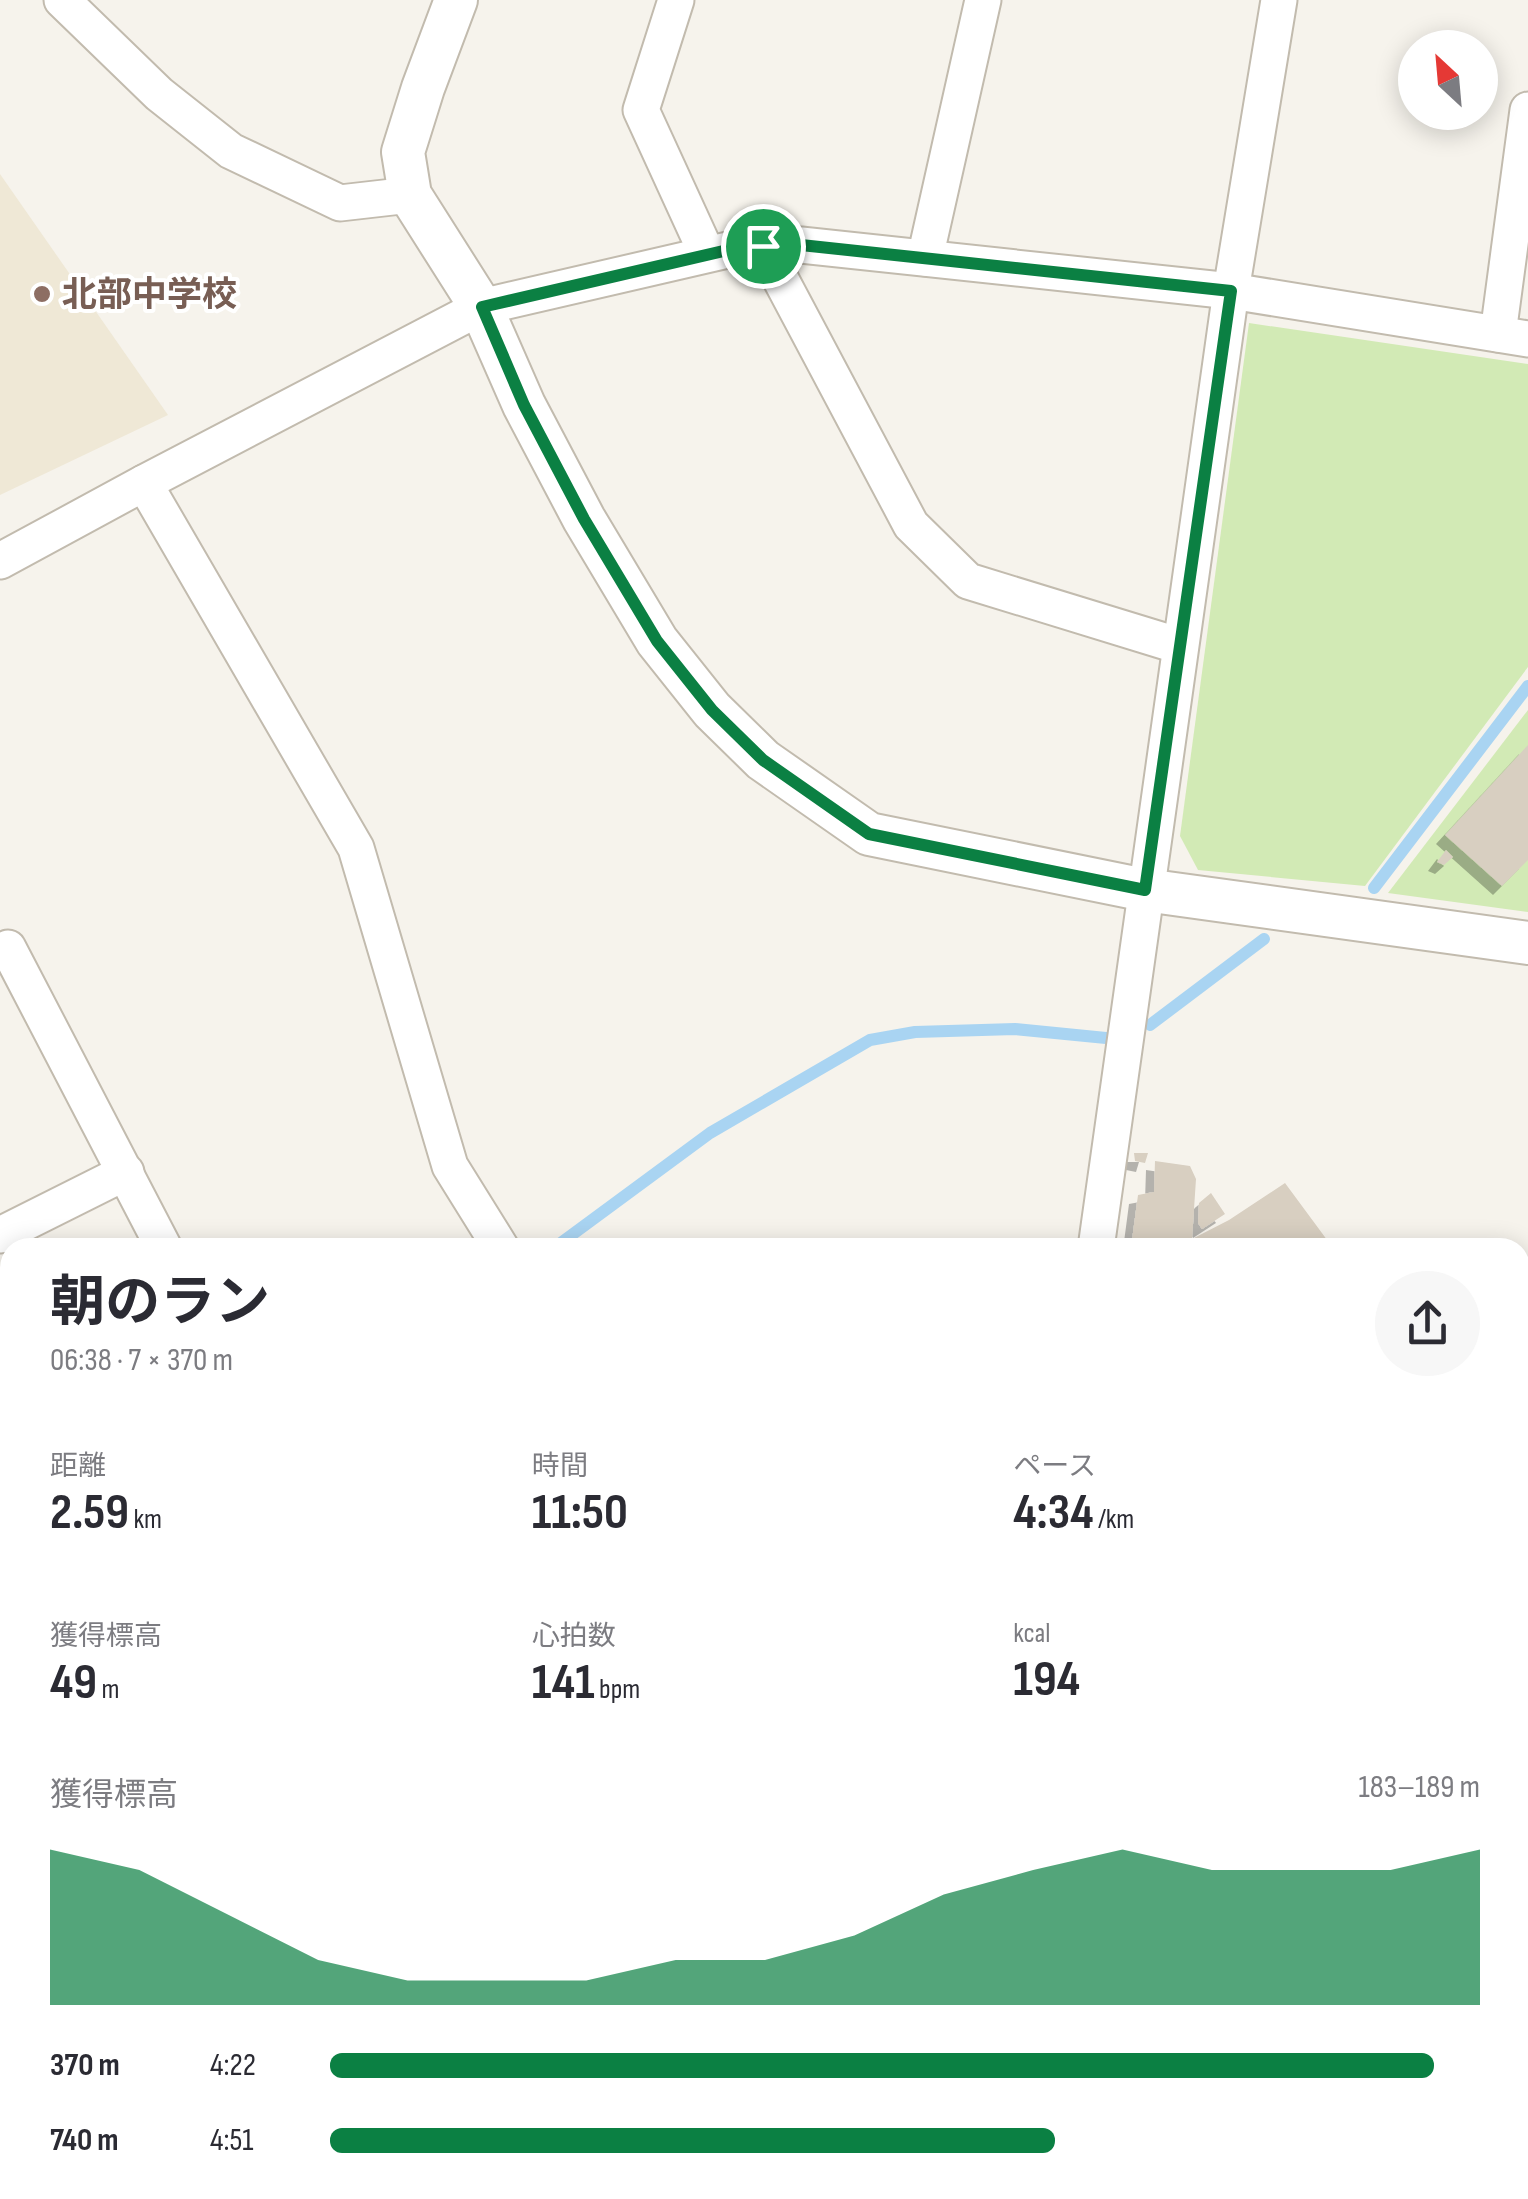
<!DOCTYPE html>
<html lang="ja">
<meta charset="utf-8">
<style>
:root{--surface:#fff;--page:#f7f7f7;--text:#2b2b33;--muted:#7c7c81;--accent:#0b8043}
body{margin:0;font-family:"Sofia Sans Condensed","Noto Sans JP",sans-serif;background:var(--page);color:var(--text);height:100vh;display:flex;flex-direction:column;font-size:38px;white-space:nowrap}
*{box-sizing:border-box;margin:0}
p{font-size:32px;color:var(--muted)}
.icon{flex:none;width:55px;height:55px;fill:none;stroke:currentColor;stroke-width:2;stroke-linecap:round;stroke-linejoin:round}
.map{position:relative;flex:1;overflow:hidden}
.details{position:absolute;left:0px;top:1238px;width:1530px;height:962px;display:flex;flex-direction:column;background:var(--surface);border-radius:30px 30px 0 0;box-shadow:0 5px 25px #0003}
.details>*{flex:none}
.needle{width:65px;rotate:334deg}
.buttons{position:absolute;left:1398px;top:30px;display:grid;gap:20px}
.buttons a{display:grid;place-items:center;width:100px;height:100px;border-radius:50%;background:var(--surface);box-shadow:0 5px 25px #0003;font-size:50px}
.pin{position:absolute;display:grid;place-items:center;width:85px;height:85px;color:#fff;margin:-42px;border:5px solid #fff;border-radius:50%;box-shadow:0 2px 10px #0007}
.round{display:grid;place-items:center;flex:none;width:105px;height:105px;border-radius:52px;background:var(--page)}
.head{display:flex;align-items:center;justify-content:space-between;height:170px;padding:0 50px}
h1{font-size:55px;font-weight:700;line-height:75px}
.figures{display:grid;grid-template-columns:repeat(3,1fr);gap:15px;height:170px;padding:10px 50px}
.figures div{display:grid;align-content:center}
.figures b{font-size:50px;font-weight:700}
.figures small{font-size:28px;font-weight:400}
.figures p{font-size:28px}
.chart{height:280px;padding:20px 50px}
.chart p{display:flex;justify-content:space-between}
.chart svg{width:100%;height:180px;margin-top:10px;fill:var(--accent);opacity:.7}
ul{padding:0 50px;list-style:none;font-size:32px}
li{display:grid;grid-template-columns:160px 120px 1fr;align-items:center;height:75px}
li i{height:25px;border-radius:12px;background:var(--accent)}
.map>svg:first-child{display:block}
</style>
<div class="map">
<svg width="1528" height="2199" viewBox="0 0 1528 2199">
<defs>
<filter id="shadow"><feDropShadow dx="-9" dy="9" stdDeviation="0" flood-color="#0004"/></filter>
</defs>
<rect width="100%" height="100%" fill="#f6f3ec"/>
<polygon fill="#efe8d6" points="0,174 168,415 0,495"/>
<g fill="#d2eab5">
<polygon points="1249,323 1528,364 1528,667 1365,886 1198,870 1180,836"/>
<polygon points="1528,710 1528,912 1388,893"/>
</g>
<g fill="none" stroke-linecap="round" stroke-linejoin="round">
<g stroke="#a9d4f2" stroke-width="12">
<polyline points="1374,888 1528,686"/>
<polyline points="1150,1025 1264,939"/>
<polyline points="554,1248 710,1133 870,1040 915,1032 1015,1029 1106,1038"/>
<polyline points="0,1547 10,1541"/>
</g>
</g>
<g fill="#d8cfc1" filter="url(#shadow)">
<polygon points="1528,745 1528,860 1502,886 1445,835"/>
<polygon points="1446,850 1453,857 1444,865 1437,862"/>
<polygon points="1134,1153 1148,1153 1145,1163 1135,1161"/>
<polygon points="1155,1161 1190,1166 1196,1179 1192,1239 1229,1220 1285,1183 1333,1248 1251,1248 1245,1240 1230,1248 1131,1248 1138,1195 1154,1192"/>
<polygon points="1211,1193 1225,1214 1202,1229 1198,1223 1199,1203"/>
</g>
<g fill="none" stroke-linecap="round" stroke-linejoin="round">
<defs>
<g id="minor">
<polyline points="62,0 159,94 231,151 340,203 410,195"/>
<polyline points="676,0 641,110 707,254"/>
<polyline points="763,246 911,525 968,581 1180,646"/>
<polyline points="925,258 983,0"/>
<polyline points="1498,334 1528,110"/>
<polyline points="144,483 356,848 450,1166 501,1248"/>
<polyline points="0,561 144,483 481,307 745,246 801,245 1231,291 1528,339"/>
<polyline points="0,953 8,948 164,1248"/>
<polyline points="0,1235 126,1172"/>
<polyline points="1096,1248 1231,291 1279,0"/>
<polyline points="0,1928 10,1923"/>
<polyline points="1520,1971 1528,1969"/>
<polyline points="187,2190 192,2199"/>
<polyline points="409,2190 415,2199"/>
<polyline points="1364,2190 1369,2199"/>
<polyline points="309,2199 322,2190"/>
<polyline points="806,2199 824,2190"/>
</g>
<g id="tertiary">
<polyline points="456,0 423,88 403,152 410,195 481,307 524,405 584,519 657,641 712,710 763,760 869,834 1145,890 1528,943"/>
<polyline points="1520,1529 1528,1530"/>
<polyline points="0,1646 10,1644"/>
<polyline points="1063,2190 1069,2199"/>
</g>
</defs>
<use href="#minor" stroke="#c2bbae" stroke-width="39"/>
<use href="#tertiary" stroke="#c2bbae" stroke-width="46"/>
<use href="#minor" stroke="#fff" stroke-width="35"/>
<use href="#tertiary" stroke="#fff" stroke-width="42"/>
</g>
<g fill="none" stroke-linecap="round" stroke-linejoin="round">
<defs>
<polygon id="route" points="801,245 1231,291 1145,890 869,834 763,760 712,710 657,641 584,519 524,405 482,307 745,246"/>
</defs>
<use href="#route" stroke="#fff" stroke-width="20"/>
<use href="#route" stroke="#0b8043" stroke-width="12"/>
</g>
<circle fill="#8d6e63" stroke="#fff" stroke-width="4" cx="42" cy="294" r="10"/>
<g text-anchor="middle" stroke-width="8" stroke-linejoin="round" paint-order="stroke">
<g font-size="35" font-weight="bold" fill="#785e54" stroke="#fff" text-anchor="start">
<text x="62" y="306">北部中学校</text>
</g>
</g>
</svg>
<div class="buttons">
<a><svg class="needle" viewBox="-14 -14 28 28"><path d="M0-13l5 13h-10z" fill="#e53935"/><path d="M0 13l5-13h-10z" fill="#7c7c81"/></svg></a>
</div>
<div class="pin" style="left:763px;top:246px;background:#1e9e55"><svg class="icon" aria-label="arrive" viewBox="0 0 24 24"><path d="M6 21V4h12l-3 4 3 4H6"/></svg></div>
<section class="details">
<div class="head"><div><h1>朝のラン</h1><p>06:38 · 7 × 370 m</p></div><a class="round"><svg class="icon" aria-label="share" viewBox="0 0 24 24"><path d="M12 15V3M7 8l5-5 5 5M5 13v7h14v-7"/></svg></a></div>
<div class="figures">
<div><p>距離</p><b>2.59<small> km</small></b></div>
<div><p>時間</p><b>11:50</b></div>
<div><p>ペース</p><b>4:34<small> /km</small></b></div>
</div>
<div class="figures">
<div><p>獲得標高</p><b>49<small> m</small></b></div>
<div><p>心拍数</p><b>141<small> bpm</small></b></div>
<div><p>kcal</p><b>194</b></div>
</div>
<div class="chart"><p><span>獲得標高</span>183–189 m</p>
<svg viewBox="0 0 160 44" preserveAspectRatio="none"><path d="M0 44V6L10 11L20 22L30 33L40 38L50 38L60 38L70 33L80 33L90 27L100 17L110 11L120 6L130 11L140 11L150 11L160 6V44z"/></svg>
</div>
<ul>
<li><b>370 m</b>4:22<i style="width:96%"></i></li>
<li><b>740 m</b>4:51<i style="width:63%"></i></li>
</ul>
</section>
</div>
